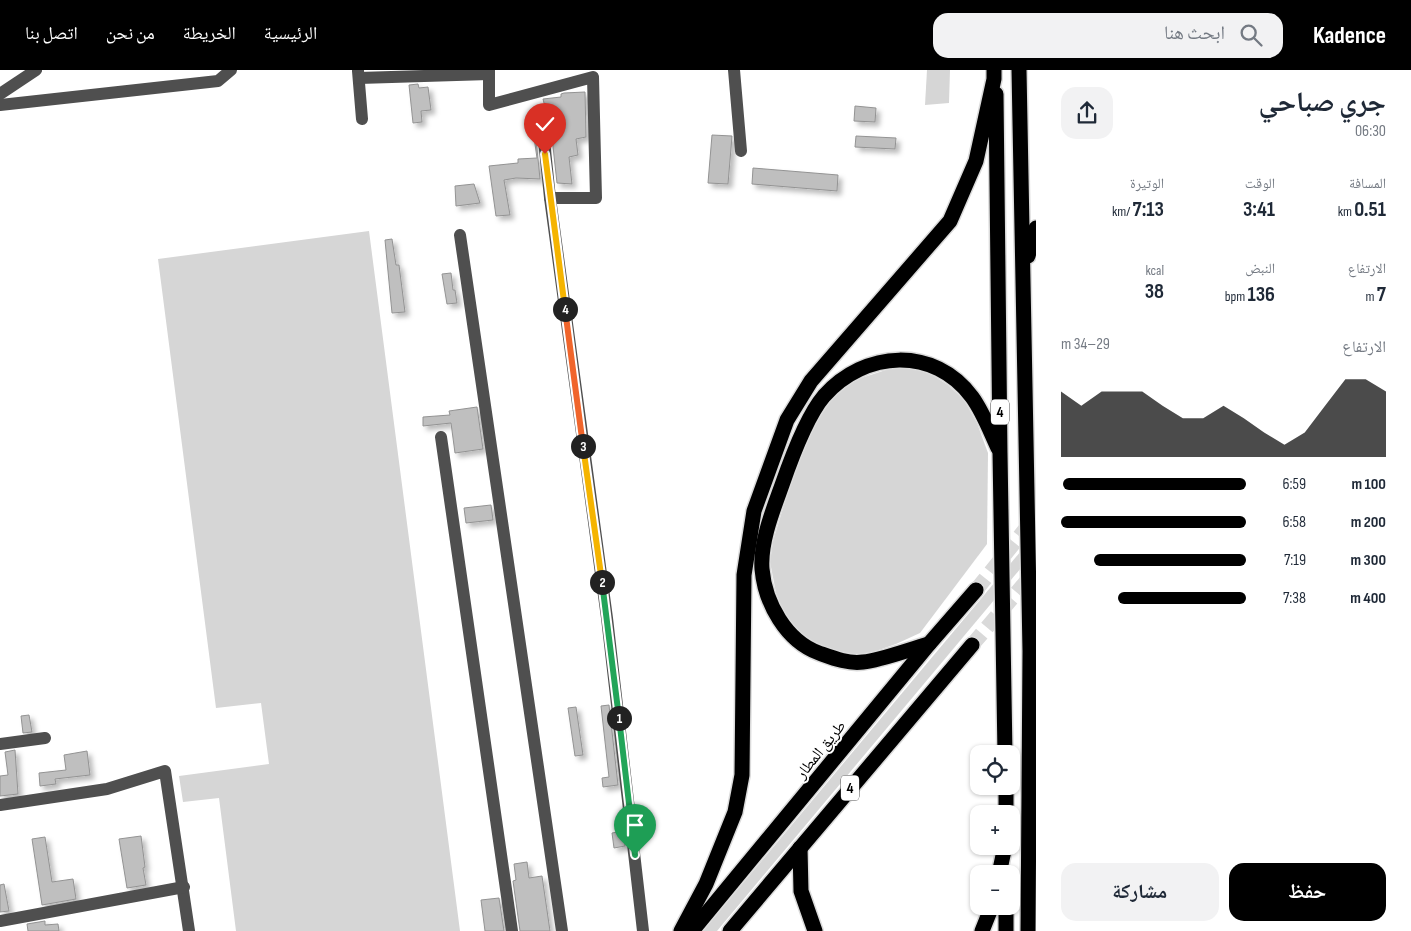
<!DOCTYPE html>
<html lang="ar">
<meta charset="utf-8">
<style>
:root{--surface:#fff;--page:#f2f2f3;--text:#1f2937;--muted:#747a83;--accent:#000}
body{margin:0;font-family:"Sofia Sans Condensed","Noto Naskh Arabic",sans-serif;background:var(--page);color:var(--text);direction:rtl;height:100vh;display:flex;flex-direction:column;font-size:19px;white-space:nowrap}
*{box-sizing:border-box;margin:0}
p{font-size:16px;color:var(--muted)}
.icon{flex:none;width:28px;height:28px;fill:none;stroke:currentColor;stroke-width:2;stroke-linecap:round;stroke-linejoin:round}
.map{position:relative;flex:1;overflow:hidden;direction:ltr}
.sheet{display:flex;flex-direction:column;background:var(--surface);width:375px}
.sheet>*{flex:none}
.buttons{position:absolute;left:970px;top:675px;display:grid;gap:10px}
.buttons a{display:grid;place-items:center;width:50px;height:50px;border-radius:10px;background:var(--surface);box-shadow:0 1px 4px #0004;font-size:25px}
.pin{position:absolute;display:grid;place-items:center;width:42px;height:42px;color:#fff;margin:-51px -21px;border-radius:50% 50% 50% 0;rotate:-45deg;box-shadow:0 0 5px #0007}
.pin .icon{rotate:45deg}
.km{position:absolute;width:25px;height:25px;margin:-12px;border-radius:50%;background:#222;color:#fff;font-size:14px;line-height:25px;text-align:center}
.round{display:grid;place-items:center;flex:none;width:52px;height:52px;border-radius:15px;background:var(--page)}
.overview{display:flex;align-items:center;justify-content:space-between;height:85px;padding:0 25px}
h1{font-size:28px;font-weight:700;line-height:38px}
.metrics{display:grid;grid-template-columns:repeat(3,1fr);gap:8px;height:85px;padding:5px 25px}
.metrics div{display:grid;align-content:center}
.metrics b{font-size:21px;font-weight:700}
.metrics small{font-size:14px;font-weight:400}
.metrics p{font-size:14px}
.chart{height:140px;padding:10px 25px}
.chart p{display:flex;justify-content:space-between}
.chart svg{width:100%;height:90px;margin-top:5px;fill:var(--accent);opacity:.7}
.action{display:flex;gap:10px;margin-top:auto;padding:10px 25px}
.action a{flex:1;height:58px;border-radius:15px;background:var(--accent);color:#fff;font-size:20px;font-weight:700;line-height:58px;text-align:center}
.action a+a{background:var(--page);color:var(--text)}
ul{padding:0 25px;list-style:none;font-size:16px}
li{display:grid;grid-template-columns:80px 60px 1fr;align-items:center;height:38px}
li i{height:12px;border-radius:6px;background:var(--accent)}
header{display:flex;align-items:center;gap:30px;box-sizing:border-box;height:70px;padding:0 25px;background:var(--accent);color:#fff}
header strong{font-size:24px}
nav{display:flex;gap:28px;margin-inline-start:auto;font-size:18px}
.search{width:350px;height:45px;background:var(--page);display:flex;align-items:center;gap:12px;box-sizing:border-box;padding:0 18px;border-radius:15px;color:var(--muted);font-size:19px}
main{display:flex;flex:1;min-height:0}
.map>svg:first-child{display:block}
</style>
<header>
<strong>Kadence</strong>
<div class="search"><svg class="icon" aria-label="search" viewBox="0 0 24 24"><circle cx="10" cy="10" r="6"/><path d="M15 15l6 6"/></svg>ابحث هنا</div>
<nav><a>الرئيسية</a><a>الخريطة</a><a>من نحن</a><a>اتصل بنا</a></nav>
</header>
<main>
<section class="sheet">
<div class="overview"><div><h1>جري صباحي</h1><p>06:30</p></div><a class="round"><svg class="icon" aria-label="share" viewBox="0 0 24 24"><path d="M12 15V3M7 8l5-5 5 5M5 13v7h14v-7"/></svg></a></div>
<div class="metrics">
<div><p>المسافة</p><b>0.51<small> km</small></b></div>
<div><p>الوقت</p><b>3:41</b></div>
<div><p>الوتيرة</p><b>7:13<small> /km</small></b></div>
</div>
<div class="metrics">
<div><p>الارتفاع</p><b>7<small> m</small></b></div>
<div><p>النبض</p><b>136<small> bpm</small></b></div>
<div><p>kcal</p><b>38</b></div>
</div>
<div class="chart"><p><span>الارتفاع</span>29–34 m</p>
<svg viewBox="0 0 160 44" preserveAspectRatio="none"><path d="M0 44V12L10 19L20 12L30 12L40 12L50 19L60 25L70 25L80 19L90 25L100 32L110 38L120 32L130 19L140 6L150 6L160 12V44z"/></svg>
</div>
<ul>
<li><b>100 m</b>6:59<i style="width:99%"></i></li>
<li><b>200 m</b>6:58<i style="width:100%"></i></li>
<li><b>300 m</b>7:19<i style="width:82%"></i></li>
<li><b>400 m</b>7:38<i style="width:69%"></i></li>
</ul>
<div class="action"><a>حفظ</a><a>مشاركة</a></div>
</section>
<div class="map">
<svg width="1036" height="861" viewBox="0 0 1036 861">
<defs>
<filter id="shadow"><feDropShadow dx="4" dy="4" stdDeviation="2.5" flood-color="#0004"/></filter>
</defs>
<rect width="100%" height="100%" fill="#fff"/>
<g fill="#d6d6d6">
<polygon points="927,0 950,0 949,33 925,35"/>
<polygon points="369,161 460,861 236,861 219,728 183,732 179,706 269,694 261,633 216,638 158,189"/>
<polygon points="895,297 918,298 929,303 948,315 964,330 977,353 988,383 987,474 920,563 896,574 873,582 851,585 832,582 815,575 800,562 785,546 776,523 770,492 773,471 797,392 810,361 830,332 849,312"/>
<polygon points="1036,463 1036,480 717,861 703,861"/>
</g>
<g fill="#bfbfbf" stroke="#939393" filter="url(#shadow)">
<polygon points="418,14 419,18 428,17 431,40 421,41 422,52 413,53 409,15"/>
<polygon points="585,22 586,67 576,69 578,85 569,87 572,114 557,113 549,40 544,33 543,29 561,27 561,24 564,23"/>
<polygon points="855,36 876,38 875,52 854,51"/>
<polygon points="533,39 540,109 516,108 504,110 510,145 496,146 489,96 518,93 518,89 537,88 530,40"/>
<polygon points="712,65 732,66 728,114 708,113"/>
<polygon points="856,66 896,68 895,79 855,77"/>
<polygon points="753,98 838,105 837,121 752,114"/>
<polygon points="474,114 480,133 456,136 455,116"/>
<polygon points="392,169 396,195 399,195 405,242 392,243 385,170"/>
<polygon points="451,203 453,220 455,220 457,233 447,234 442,204"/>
<polygon points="477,337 483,379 455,383 451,353 423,356 423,347 450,345 449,341"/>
<polygon points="491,435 493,450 466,453 464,438"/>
<polygon points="609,635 618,715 603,717 602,708 609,707 601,636"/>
<polygon points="576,637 583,685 575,686 568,638"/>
<polygon points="29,645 32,662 23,663 21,646"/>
<polygon points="15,680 18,724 0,726 0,706 8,705 5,682"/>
<polygon points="87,681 90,705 55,709 56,714 40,716 39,703 66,700 64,685"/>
<polygon points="623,761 625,776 614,778 612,763"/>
<polygon points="141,766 145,797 143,798 146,815 127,818 119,769"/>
<polygon points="45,767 52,812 73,809 76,829 42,835 32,769"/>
<polygon points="527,792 529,808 542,806 550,861 520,861 513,811 516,810 514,794"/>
<polygon points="4,814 9,841 0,842 0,815"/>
<polygon points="499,828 504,861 485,861 481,830"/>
<polygon points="45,851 45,855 58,854 59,861 28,861 27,854"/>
</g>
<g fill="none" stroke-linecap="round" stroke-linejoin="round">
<g stroke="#d9d9d9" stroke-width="15" stroke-dasharray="15 8" stroke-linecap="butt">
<polyline points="976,520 1036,446"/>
<polyline points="972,575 1036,500"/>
</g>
<defs>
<g id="highway">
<polyline points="1019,0 1030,581 1028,861"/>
<polyline points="996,24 1000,383 1005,684"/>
<polyline points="1028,186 1036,158"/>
<path d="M929 574C910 579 882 590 863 592 848 594 833 588 819 583 786 571 765 533 762 499 760 472 773 440 782 415 791 389 807 346 824 326 865 280 934 276 972 327 983 342 990 361 998 378"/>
<polyline points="1006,716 1006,744"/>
<polyline points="800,778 801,821 815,861"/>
<polyline points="999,804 1005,776"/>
<polyline points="1006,836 1006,861"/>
<polyline points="681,861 706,814 735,742 742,705 744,505 754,441 787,350 811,311 950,151 976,91 994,9 994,0"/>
<polyline points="692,861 929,574 976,520"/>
<polyline points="730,861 972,575"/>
<polyline points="982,861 992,836"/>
</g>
</defs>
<use href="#highway" stroke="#dbdbdb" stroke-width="18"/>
<g stroke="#4f4f4f" stroke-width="12">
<polyline points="489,0 489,35 593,7 596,128 550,128 541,41"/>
<polyline points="734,0 741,81"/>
<polyline points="358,1 362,49"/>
<polyline points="359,8 489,4"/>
<polyline points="0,24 36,0"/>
<polyline points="0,35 218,11 231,0"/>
<polyline points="550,128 607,548 643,861"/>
<polyline points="460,165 562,861"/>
<polyline points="441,367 512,861"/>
<polyline points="0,674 45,668"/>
<polyline points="0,735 107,719 165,701 189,861"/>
<polyline points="0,851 184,817"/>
</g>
<use href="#highway" stroke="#000" stroke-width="15"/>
</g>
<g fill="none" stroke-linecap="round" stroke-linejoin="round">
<defs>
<polyline id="split-1" points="619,648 635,785"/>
<polyline id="split-2" points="602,512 619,648"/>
<polyline id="split-3" points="583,376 602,512"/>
<polyline id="split-4" points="565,239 583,376"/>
<polyline id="split-5" points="545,84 565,239"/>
</defs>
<use href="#split-1" stroke="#fff" stroke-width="10"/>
<use href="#split-2" stroke="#fff" stroke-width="10"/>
<use href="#split-3" stroke="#fff" stroke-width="10"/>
<use href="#split-4" stroke="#fff" stroke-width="10"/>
<use href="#split-5" stroke="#fff" stroke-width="10"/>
<use href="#split-1" stroke="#22a559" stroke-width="6"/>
<use href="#split-2" stroke="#22a559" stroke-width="6"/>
<use href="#split-3" stroke="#f5b400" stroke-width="6"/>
<use href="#split-4" stroke="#f0652b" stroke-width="6"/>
<use href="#split-5" stroke="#f5b400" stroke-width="6"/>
</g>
<g text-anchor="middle" stroke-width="4" stroke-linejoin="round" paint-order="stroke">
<g fill="#fff" stroke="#4c4c4c" stroke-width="1">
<rect x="991" y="329.5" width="18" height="25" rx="4"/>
<rect x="841" y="705.5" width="18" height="25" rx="4"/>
</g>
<g font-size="15" font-weight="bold" fill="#000">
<text x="1000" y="347">4</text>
<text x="850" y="723">4</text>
</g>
<g font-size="16" fill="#000" stroke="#fff">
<text transform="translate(820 679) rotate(-51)" y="6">طريق المطار</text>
</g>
</g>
</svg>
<div class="buttons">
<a><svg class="icon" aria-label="locate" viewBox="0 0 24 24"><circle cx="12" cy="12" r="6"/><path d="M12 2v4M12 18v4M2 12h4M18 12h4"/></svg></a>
<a>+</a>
<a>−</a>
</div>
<div class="pin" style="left:635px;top:785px;background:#1e9e55"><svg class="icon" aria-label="arrive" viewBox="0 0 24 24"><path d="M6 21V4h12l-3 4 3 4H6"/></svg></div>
<div class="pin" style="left:545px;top:84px;background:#d93025"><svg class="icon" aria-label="check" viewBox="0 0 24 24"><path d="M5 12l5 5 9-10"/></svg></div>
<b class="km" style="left:619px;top:648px">1</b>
<b class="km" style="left:602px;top:512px">2</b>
<b class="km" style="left:583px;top:376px">3</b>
<b class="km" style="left:565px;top:239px">4</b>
</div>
</main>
